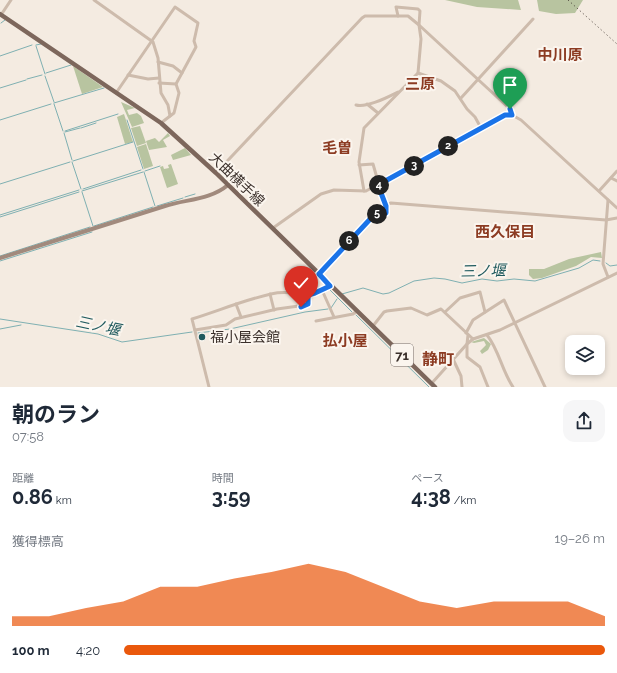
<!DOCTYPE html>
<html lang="ja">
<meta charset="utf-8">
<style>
:root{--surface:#fff;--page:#f6f6f7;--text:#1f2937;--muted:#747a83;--accent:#ea580c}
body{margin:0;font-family:Raleway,"Noto Sans JP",sans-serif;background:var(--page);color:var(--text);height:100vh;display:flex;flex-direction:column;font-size:15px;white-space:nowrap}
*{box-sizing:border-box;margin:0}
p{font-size:13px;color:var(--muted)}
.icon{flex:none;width:22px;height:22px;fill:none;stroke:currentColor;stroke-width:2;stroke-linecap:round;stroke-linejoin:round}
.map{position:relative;height:387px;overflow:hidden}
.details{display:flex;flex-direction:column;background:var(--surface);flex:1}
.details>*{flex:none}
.controls{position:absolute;left:565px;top:335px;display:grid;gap:8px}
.controls a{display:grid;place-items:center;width:40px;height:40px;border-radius:8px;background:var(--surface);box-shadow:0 2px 6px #0003;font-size:20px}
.pin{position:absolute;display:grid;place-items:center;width:34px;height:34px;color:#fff;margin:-41px -17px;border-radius:50% 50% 50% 0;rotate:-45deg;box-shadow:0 0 4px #0007}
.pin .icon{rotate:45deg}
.km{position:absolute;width:20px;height:20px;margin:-10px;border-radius:50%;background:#222;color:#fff;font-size:11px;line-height:20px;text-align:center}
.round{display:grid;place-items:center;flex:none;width:42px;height:42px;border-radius:12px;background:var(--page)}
.head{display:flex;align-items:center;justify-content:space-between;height:68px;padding:0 12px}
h1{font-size:22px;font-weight:700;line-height:30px}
.metrics{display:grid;grid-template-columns:repeat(3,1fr);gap:6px;height:68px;padding:4px 12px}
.metrics div{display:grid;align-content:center}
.metrics b{font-size:20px;font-weight:700}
.metrics small{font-size:11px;font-weight:400}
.metrics p{font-size:11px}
.chart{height:112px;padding:8px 12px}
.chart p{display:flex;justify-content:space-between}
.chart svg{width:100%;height:72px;margin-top:4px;fill:var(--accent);opacity:.7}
ul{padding:0 12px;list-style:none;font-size:13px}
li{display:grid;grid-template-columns:64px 48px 1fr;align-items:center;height:30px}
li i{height:10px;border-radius:5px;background:var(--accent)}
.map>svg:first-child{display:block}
</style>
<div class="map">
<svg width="617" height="387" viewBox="0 0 617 387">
<rect width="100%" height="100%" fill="#f4ebe1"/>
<g fill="#b8c4a0">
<polygon points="445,0 518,0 521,10 477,7"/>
<polygon points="537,0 583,0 575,13 556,14 539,11"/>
<polygon points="73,66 103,87 82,94"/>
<polygon points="121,102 135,108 127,110 129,115 137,113 141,116 144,123 132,127"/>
<polygon points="124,114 133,142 125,144 117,117"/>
<polygon points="140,126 146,143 137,146 131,128"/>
<polygon points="168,133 170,136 163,140 167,147 149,150 146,141 155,138 159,142"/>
<polygon points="146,144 153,166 144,169 137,147"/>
<polygon points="185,148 191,155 173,160 171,155"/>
<polygon points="171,164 178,184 167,188 160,167 163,166 164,169 169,168 168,165"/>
<polygon points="601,252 602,258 591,257 576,266 542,278 533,279 529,275 529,269 544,269 569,259"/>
<polygon points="484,338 491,344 488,350 482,354 480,351 486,345 484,341 474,343 471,342"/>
</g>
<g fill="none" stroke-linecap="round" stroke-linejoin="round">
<g stroke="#7fb0b2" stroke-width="1">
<polyline points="1,23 5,20"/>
<polyline points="36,45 41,44"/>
<polyline points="36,46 45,74"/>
<polyline points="0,56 32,45"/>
<polyline points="46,73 71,65"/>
<polyline points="45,76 54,102"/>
<polyline points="27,79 42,75"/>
<polyline points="0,88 26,80"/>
<polyline points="54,103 104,88"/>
<polyline points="54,104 63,131"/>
<polyline points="0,120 51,104"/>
<polyline points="127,120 143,169"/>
<polyline points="81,128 96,123"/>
<polyline points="65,131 118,114"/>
<polyline points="65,132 80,128"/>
<polyline points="64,133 72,160"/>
<polyline points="73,161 133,142"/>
<polyline points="72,162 81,189"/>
<polyline points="145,171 160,166"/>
<polyline points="144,172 155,206"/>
<polyline points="0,184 70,162"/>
<polyline points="83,189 141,170"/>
<polyline points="82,191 143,172"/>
<polyline points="82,192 93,226"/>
<polyline points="185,197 195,194"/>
<polyline points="157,206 183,198"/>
<polyline points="0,215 79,190"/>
<polyline points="0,217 79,192"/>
<polyline points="94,226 153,207"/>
<polyline points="0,256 90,227"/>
<polyline points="0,261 92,232"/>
<polyline points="606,263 610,266 617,265"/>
<polyline points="329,289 352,312"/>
<polyline points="342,294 363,288 383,294 389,293 414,281 434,278 445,279 462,283 482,279 497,281 514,279 535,281 579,268 593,260 600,261"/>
<polyline points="331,308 337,299"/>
<polyline points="356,315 429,387"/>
<polyline points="0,319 98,334 122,342 192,332"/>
<polyline points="0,329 21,325"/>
<polyline points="198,333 230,329 305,312 328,309"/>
</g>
<g stroke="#cdbbac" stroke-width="3">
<polyline points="94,0 153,42 158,58 161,93 168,105 170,116"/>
<polyline points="1,15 11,0"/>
<polyline points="398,16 396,7 418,9 420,11 419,25 510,109 512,115"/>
<polyline points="158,62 173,66 182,73"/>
<polyline points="418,73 441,81 455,91 467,109 475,117 481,128"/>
<polyline points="128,75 148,79 159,78"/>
<polyline points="159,83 176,84"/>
<polyline points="116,93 175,7 198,23 194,41 196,47 176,84 179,93 174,113 161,123"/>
<polyline points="461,98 533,19"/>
<polyline points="367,104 378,113"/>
<path d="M356 105C367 108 388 97 398 92"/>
<polyline points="359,165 373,164 379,185"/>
<polyline points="216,173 362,18 365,16 408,16 419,25 421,39 418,73 364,128 359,162 364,191"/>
<polyline points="611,178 617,181"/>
<polyline points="599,191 617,171"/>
<polyline points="608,200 603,264 608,277"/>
<polyline points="385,205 391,203 606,220 617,218"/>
<polyline points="273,228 321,194 334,190 366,191 505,115 512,115 521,120 617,208"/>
<polyline points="319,274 373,216 386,213 386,206 378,185"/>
<polyline points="322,290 334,317"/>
<polyline points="270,294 274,310"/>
<polyline points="236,304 241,317"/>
<polyline points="445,312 460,298 480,292 485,312"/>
<polyline points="316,321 353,314 357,311"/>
<polyline points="373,326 384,312 387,311 411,308 427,315 441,309 473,339 500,330 617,273"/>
<polyline points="195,330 226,325 235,319 277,309 306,305 309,301 308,295"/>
<polyline points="466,333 473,320 504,300 545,387"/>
<path d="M487 335C499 350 502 371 513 387"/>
<polyline points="473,339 467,344 467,357 480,367 488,387"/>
<polyline points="453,359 461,376 462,387"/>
<polyline points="432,383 467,344 468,335"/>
<path d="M209 387 192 319C218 311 244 300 271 294 296 288 304 302 330 286"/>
</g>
<path stroke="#a18a7d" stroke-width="4" d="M0 258C55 241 110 223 165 206 187 199 210 200 228 185"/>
<polyline stroke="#7d675c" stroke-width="4.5" points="0,14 161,123 216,173 435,387"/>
<polyline stroke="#3b302b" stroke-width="1" stroke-dasharray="1 3" stroke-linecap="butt" points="568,0 617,44"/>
</g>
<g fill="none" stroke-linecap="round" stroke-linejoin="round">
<defs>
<polyline id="route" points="301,307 308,304 308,295 315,293 330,286 319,274 373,216 386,213 386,206 378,185 505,115 512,115 510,109"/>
</defs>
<use href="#route" stroke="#fff" stroke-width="8"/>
<use href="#route" stroke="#1a73e8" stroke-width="5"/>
</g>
<circle fill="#1f5a5e" stroke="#fbf5ee" stroke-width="1.5" cx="202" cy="337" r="4"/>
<g text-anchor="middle" stroke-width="4" stroke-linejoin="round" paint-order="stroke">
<rect fill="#fbf5ee" stroke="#756b66" stroke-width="1" x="391" y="344" width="22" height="22" rx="3"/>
<g font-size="13" font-weight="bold" fill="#3b302b">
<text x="402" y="360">71</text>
</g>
<g font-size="14" fill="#3b302b" stroke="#fbf5ee">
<text transform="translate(237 179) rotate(44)" y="5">大曲横手線</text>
</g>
<g font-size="14" fill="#3b302b" stroke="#fbf5ee" text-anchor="start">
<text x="210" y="342">福小屋会館</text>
</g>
<g font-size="15" font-weight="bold" fill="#8c3b22" stroke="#fbf5ee">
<text x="560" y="60">中川原</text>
<text x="420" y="89">三原</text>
<text x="337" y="153">毛曽</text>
<text x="505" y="237">西久保目</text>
<text x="345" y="346">払小屋</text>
</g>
<g font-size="15" font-style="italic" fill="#1f5a5e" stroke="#fbf5ee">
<text transform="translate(483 271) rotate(-1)" y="5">三ノ堰</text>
<text transform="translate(98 326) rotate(12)" y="5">三ノ堰</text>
</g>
<g font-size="16" font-weight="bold" fill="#8c3b22" stroke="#fbf5ee">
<text x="438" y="365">静町</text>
</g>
</g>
</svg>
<div class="controls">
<a><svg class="icon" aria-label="layers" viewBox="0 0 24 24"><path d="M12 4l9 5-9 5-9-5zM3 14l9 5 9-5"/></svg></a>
</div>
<div class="pin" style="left:510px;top:109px;background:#1e9e55"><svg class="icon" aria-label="arrive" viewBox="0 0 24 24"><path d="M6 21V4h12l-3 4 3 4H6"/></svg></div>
<div class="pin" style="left:301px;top:307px;background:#d93025"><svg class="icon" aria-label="check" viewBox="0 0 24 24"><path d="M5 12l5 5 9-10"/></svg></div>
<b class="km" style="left:448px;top:146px">2</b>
<b class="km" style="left:414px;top:166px">3</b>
<b class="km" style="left:379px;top:185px">4</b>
<b class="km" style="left:377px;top:214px">5</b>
<b class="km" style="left:349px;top:241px">6</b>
</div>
<section class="details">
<div class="head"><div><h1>朝のラン</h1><p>07:58</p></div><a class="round"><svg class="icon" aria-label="share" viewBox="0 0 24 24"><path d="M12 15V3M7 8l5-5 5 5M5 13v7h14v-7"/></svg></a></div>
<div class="metrics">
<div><p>距離</p><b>0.86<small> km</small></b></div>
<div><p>時間</p><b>3:59</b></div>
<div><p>ペース</p><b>4:38<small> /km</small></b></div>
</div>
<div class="chart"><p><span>獲得標高</span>19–26 m</p>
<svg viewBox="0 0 160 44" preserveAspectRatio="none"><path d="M0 44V38L10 38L20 33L30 29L40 20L50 20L60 15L70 11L80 6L90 11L100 20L110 29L120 33L130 29L140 29L150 29L160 38V44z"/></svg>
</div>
<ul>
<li><b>100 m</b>4:20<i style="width:100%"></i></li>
</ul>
</section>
